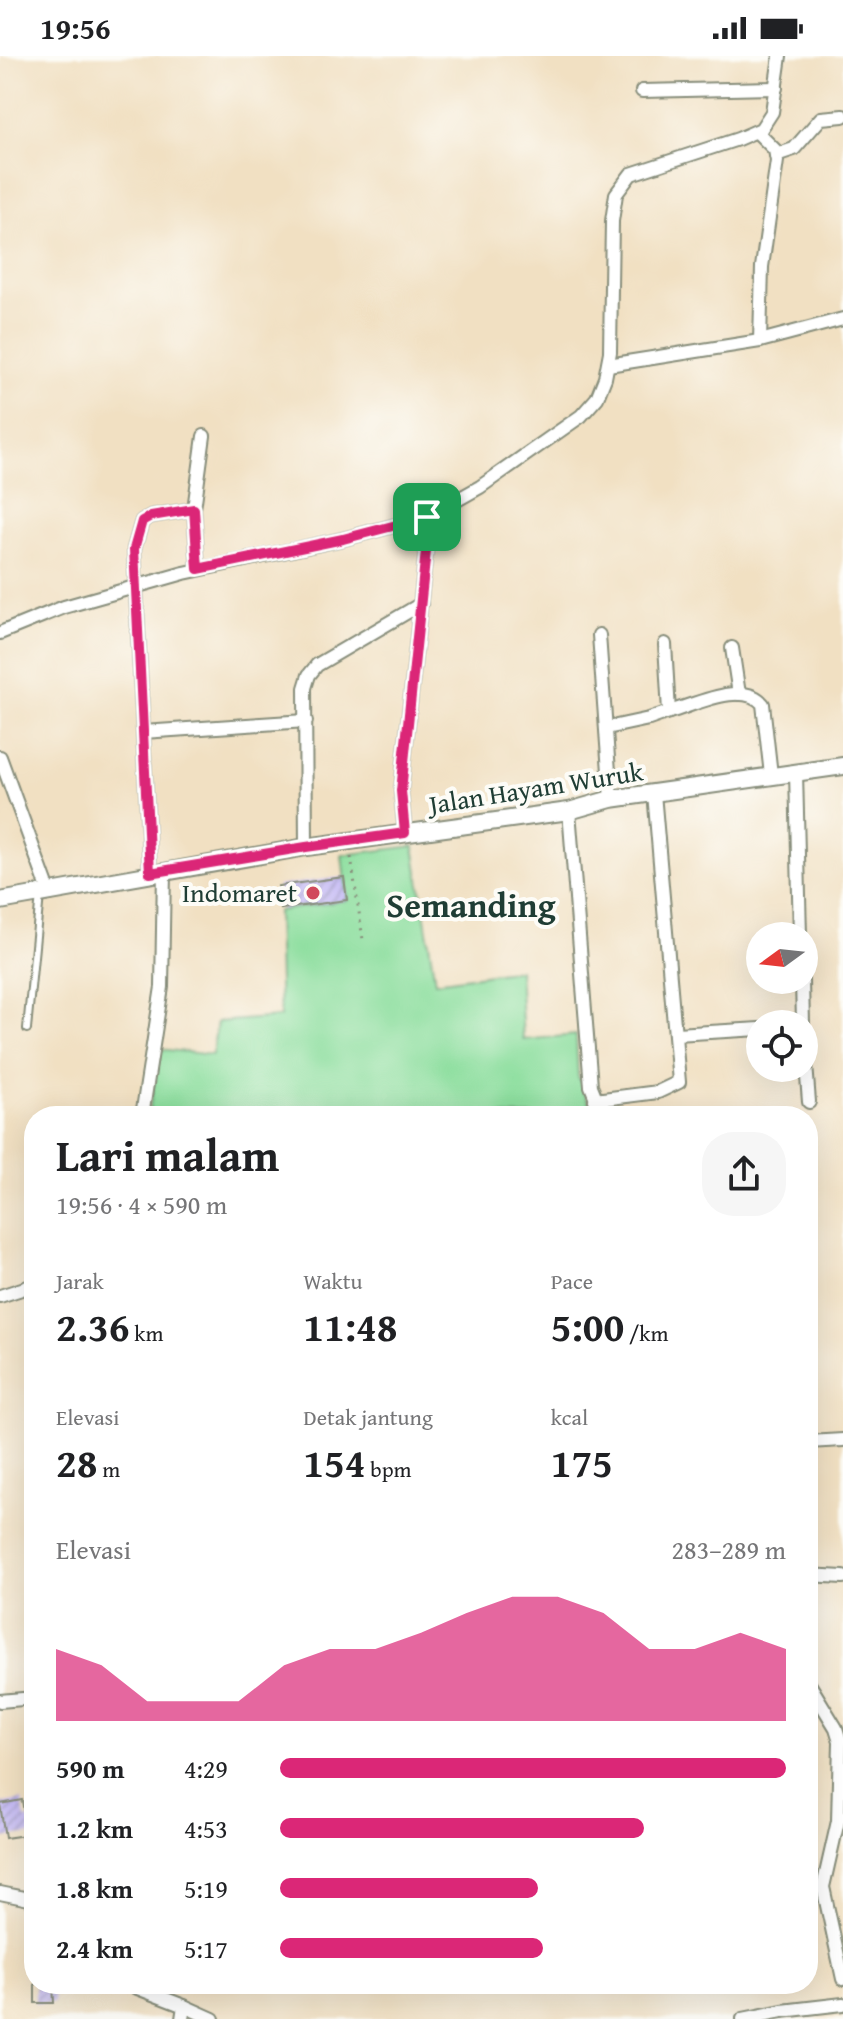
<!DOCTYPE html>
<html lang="id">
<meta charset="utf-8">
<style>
:root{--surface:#fff;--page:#f6f6f6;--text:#202124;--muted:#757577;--accent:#db2777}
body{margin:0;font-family:"Gentium Book Plus",serif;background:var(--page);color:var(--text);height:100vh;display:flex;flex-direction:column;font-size:30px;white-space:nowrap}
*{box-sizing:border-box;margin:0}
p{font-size:26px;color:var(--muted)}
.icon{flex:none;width:44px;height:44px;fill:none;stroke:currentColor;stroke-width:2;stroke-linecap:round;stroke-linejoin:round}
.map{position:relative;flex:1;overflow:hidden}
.details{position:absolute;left:24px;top:1050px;width:794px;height:888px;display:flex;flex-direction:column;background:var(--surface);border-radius:32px;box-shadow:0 8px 32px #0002}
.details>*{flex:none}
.needle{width:52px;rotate:255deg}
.fabs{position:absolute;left:746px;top:866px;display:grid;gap:16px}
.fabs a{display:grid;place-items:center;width:72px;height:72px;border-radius:50%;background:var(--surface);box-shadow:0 8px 32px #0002;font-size:40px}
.pin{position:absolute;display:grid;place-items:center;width:68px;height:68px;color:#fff;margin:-34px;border-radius:16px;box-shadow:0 4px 12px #0006}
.round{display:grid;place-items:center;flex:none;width:84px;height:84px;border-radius:32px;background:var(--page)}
.summary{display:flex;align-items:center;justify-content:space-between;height:136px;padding:0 32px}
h1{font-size:44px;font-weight:700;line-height:60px}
.figures{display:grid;grid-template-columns:repeat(3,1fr);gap:12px;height:136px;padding:8px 32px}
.figures div{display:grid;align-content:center}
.figures b{font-size:40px;font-weight:700}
.figures small{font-size:22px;font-weight:400}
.figures p{font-size:22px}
.chart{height:224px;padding:16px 32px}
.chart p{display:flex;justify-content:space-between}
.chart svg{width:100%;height:144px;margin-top:8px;fill:var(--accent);opacity:.7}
ul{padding:0 32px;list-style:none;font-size:26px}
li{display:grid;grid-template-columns:128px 96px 1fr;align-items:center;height:60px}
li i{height:20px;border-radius:10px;background:var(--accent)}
.status{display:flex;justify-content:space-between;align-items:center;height:56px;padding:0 40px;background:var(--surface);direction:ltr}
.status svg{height:22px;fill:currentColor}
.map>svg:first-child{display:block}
</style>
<div class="status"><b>19:56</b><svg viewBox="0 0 49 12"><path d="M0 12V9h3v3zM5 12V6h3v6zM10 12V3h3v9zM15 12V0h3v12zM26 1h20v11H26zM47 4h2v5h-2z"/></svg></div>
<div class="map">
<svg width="843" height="1963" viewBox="0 0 843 1963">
<defs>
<pattern id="building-hatch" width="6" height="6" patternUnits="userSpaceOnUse" patternTransform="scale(2)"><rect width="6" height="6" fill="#c0b4f4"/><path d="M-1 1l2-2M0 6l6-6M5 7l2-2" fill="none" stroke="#9b94c6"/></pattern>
</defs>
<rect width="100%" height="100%" fill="#fdfcf7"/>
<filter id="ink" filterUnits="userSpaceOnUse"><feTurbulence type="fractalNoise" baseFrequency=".0125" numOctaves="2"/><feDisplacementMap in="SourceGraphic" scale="16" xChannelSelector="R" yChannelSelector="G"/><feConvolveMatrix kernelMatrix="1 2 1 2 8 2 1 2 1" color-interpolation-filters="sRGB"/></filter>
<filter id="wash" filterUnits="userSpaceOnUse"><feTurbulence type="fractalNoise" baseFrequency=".006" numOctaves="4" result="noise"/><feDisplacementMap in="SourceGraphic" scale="32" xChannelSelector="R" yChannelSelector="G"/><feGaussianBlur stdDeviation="1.8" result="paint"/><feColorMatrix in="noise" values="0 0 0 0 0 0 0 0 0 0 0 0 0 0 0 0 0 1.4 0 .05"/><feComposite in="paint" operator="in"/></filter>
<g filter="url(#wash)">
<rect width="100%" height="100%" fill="#f1e0c2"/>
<polygon fill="#8cde9e" stroke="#568e69" stroke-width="2" points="414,790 435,926 519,914 523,984 576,979 578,1020 595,1060 148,1060 160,993 212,999 217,966 280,961 277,855 347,844 342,799"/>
<g id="blocks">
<g fill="url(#building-hatch)">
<polygon points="344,821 347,844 281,853 278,830"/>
<polygon points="22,1744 25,1763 29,1762 32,1778 5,1782 0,1748"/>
<polygon points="35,1928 53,1928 54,1947 35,1947"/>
</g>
</g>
</g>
<g filter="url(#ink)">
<use href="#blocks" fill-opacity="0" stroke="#888e7b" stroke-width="2"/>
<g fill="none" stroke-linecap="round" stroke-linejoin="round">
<defs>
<polyline id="service" points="27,973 40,839"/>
<g id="minor">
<polyline points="642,35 776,32"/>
<polyline points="757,76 775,94 777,105 762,211 760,285"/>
<polyline points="776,99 794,93 821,62 843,60"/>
<polyline points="608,309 760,285 843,263"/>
<polyline points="198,513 194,453 204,380"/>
<polyline points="0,577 64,551 184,517 343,483 427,461 480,431 581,360 597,342 605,322 610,296 612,165 616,138 631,118 738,83 761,73 772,56 780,0"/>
<polyline points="599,579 611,743"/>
<polyline points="732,592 739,638"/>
<path d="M669 656C695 649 743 624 763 648L771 719"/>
<polyline points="607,672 649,663 669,656 665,588"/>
<polyline points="143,676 306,665"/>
<polyline points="0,701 50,838"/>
<polyline points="796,716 800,880"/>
<polyline points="569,755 591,1030 603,1060"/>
<polyline points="405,777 401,735 426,495 427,461"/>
<polyline points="306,791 305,632 309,619 317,609 421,548"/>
<polyline points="150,817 134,493 142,465 151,460 194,453"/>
<polyline points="802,924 803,968"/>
<polyline points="676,978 760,973"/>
<polyline points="804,983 809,1046"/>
<polyline points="595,1044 658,1036 679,1026 654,737"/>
<polyline points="142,1060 162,931 164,815"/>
<polyline points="0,1240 34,1229"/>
<polyline points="808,1386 843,1384"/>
<polyline points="808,1519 843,1521"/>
<polyline points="808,1626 836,1672 840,1685 838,1765 823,1831 843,1923"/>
<polyline points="0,1645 34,1642"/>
<polyline points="0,1837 34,1844"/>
<polyline points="127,1928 184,1950 182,1963"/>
<polyline points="184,1950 213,1963"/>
<polyline points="743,1963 782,1955 843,1948"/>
</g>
<polyline id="secondary" points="0,845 306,791 569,755 611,743 843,710"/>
</defs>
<use href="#service" stroke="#888e7b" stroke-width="10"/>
<use href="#minor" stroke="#888e7b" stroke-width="16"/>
<use href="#secondary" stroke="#888e7b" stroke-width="20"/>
<polyline stroke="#888e7b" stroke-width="3" stroke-dasharray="2 6" stroke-linecap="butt" points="351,801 363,884"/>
<use href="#service" stroke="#fff" stroke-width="6"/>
<use href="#minor" stroke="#fff" stroke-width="12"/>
<use href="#secondary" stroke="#fff" stroke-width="16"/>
</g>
</g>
<g fill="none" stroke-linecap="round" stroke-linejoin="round" filter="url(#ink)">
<defs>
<polygon id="route" points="194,453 198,513 343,483 427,461 426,495 401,735 405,777 306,791 150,817 134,493 142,465 151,460"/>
</defs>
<use href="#route" stroke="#fff" stroke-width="16"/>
<use href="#route" stroke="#db2777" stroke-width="10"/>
</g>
<circle fill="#d1495b" stroke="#fdfcf7" stroke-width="3" cx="313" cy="837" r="8"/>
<g text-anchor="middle" stroke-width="8" stroke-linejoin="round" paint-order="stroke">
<g font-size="26" fill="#1f3d34" stroke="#fdfcf7">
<text transform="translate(536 732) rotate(-9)" y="9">Jalan Hayam Wuruk</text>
</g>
<g font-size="26" fill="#1f3d34" stroke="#fdfcf7" text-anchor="end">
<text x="297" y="846">Indomaret</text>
</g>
<g font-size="34" font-weight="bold" fill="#1f3d34" stroke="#fdfcf7">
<text x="471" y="861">Semanding</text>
</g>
</g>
</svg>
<div class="fabs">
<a><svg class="needle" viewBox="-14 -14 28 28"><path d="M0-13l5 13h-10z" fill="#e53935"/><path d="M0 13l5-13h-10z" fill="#757577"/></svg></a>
<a><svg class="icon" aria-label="locate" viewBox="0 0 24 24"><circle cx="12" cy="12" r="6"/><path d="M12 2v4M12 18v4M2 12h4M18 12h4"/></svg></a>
</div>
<div class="pin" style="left:427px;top:461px;background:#1e9e55"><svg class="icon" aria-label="arrive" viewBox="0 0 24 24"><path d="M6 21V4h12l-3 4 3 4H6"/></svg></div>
<section class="details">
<div class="summary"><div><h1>Lari malam</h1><p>19:56 · 4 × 590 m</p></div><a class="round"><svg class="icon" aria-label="share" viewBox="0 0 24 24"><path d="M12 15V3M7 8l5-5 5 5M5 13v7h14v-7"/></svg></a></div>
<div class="figures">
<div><p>Jarak</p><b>2.36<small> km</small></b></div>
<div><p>Waktu</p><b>11:48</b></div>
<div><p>Pace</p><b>5:00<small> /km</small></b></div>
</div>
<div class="figures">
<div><p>Elevasi</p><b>28<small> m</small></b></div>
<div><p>Detak jantung</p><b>154<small> bpm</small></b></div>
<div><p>kcal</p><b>175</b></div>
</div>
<div class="chart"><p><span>Elevasi</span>283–289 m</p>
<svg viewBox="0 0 160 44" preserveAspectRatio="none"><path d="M0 44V22L10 27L20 38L30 38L40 38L50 27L60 22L70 22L80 17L90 11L100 6L110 6L120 11L130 22L140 22L150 17L160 22V44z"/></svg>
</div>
<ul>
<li><b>590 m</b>4:29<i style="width:100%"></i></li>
<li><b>1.2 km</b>4:53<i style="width:72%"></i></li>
<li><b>1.8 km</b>5:19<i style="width:51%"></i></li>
<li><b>2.4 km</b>5:17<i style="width:52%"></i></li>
</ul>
</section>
</div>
